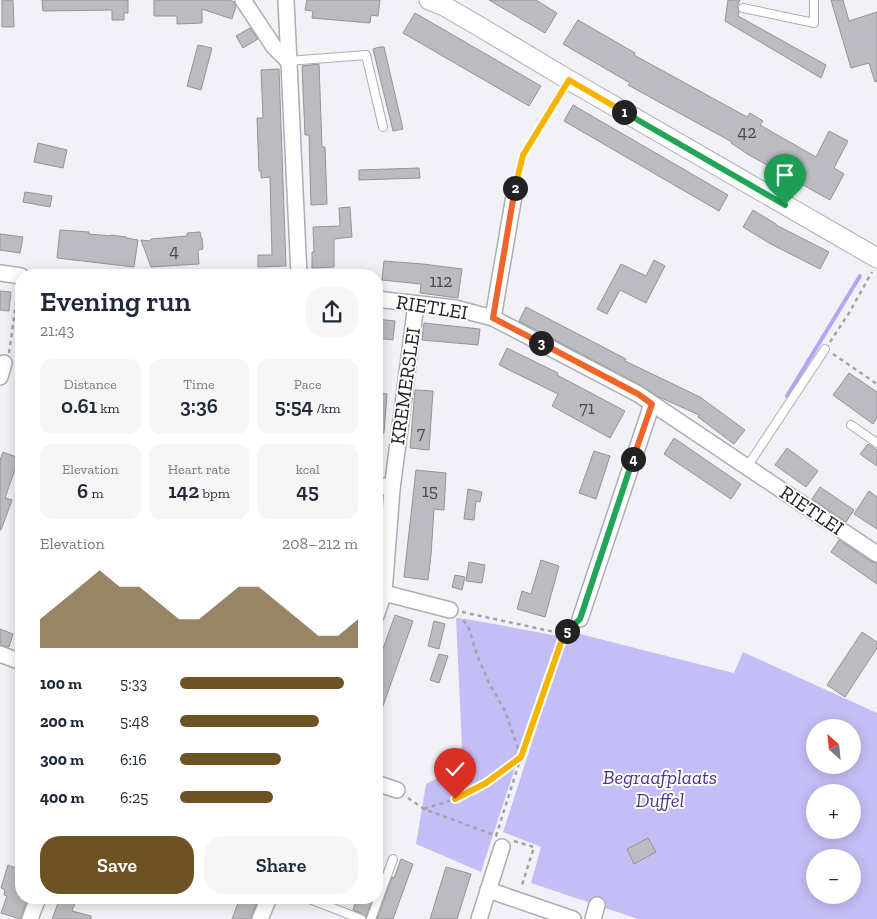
<!DOCTYPE html>
<meta charset="utf-8">
<style>
:root{--surface:#fff;--page:#f6f6f7;--text:#1f2937;--muted:#747a83;--accent:#6d5224}
body{margin:0;font-family:"Zilla Slab",serif;background:var(--page);color:var(--text);height:100vh;display:flex;flex-direction:column;font-size:19px;white-space:nowrap}
*{box-sizing:border-box;margin:0}
p{font-size:16px;color:var(--muted)}
.icon{flex:none;width:28px;height:28px;fill:none;stroke:currentColor;stroke-width:2;stroke-linecap:round;stroke-linejoin:round}
.map{position:relative;flex:1;overflow:hidden}
.details{position:absolute;left:15px;top:269px;width:368px;height:635px;display:flex;flex-direction:column;background:var(--surface);border-radius:20px;box-shadow:0 2px 12px #0003}
.details>*{flex:none}
.needle{width:32px;rotate:333deg}
.controls{position:absolute;left:806px;top:719px;display:grid;gap:10px}
.controls a{display:grid;place-items:center;width:55px;height:55px;border-radius:50%;background:var(--surface);box-shadow:0 2px 12px #0003;font-size:25px}
.pin{position:absolute;display:grid;place-items:center;width:42px;height:42px;color:#fff;margin:-51px -21px;border-radius:50% 50% 50% 0;rotate:-45deg;box-shadow:0 0 5px #0007}
.pin .icon{rotate:45deg}
.km{position:absolute;width:25px;height:25px;margin:-12px;border-radius:50%;background:#222;color:#fff;font-size:14px;line-height:25px;text-align:center}
.round{display:grid;place-items:center;flex:none;width:52px;height:52px;border-radius:20px;background:var(--page)}
.head{display:flex;align-items:center;justify-content:space-between;height:85px;padding:0 25px}
h1{font-size:28px;font-weight:600;line-height:38px}
.stats{display:grid;grid-template-columns:repeat(3,1fr);gap:8px;height:85px;padding:5px 25px}
.stats div{display:grid;align-content:center;border-radius:12px;background:var(--page);text-align:center}
.stats b{font-size:21px;font-weight:600}
.stats small{font-size:14px;font-weight:400}
.stats p{font-size:14px}
.chart{height:140px;padding:10px 25px}
.chart p{display:flex;justify-content:space-between}
.chart svg{width:100%;height:90px;margin-top:5px;fill:var(--accent);opacity:.7}
.button{display:flex;gap:10px;margin-top:auto;padding:10px 25px}
.button a{flex:1;height:58px;border-radius:20px;background:var(--accent);color:#fff;font-size:20px;font-weight:600;line-height:58px;text-align:center}
.button a+a{background:var(--page);color:var(--text)}
ul{padding:0 25px;list-style:none;font-size:16px}
li{display:grid;grid-template-columns:80px 60px 1fr;align-items:center;height:38px}
li i{height:12px;border-radius:6px;background:var(--accent)}
.map>svg:first-child{display:block}
</style>
<div class="map">
<svg width="877" height="919" viewBox="0 0 877 919">
<rect width="100%" height="100%" fill="#f2f1f7"/>
<g fill="#c4bef6" fill-rule="evenodd">
<polygon points="456,618 467,619 558,636 481,872 416,844 426,784 454,769 462,746"/>
<path d="M568 631 734 673 743 652 877 713V919H638L531 883 541 847 503 832ZM815 728H852V765H815ZM815 792H852V830H815ZM815 858H852V895H815Z"/>
</g>
<g fill="none" stroke-linecap="round" stroke-linejoin="round">
<polyline stroke="#b1a7f5" stroke-width="4" points="787,396 860,276"/>
</g>
<g fill="#bcbbc1" stroke="#949398">
<polygon points="2,0 13,0 14,27 2,27"/>
<polygon points="42,0 128,0 128,13 124,13 124,20 112,20 112,10 43,11"/>
<polygon points="154,0 229,0 234,2 236,6 232,19 202,9 202,23 177,24 177,16 154,16"/>
<polygon points="307,0 380,0 378,16 371,15 370,23 312,18 313,11 305,10"/>
<polygon points="489,0 536,0 557,13 545,33"/>
<polygon points="728,0 740,0 737,7 739,11 738,16 826,65 821,78 725,21"/>
<polygon points="831,0 843,0 849,21 877,12 877,81 875,82 869,63 851,68"/>
<polygon points="415,13 541,86 529,106 403,33"/>
<polygon points="578,20 635,53 634,55 747,117 750,113 763,121 760,125 816,157 829,131 848,141 834,168 844,174 830,200 749,155 731,143 732,142 628,85 630,83 563,44"/>
<polygon points="250,28 258,39 243,48 236,36"/>
<polygon points="198,45 212,48 201,90 187,86"/>
<polygon points="379,47 384,47 403,129 393,131 373,49"/>
<polygon points="319,64 322,147 325,147 327,204 311,205 309,135 305,135 302,66"/>
<polygon points="279,69 286,266 258,267 258,255 272,255 270,177 261,178 261,171 259,171 257,118 263,118 261,70"/>
<polygon points="573,105 728,195 719,211 564,121"/>
<polygon points="38,143 67,150 63,168 34,162"/>
<polygon points="419,168 420,178 359,180 359,170"/>
<polygon points="25,192 52,196 50,207 23,202"/>
<polygon points="350,207 352,237 334,239 334,267 312,268 312,252 314,252 313,227 340,226 339,208"/>
<polygon points="753,210 776,224 776,225 829,252 820,269 769,243 743,227"/>
<polygon points="60,230 89,232 89,234 111,236 111,235 126,237 126,238 138,240 134,267 57,258"/>
<polygon points="200,232 201,238 202,238 203,249 198,250 199,264 151,267 141,240 150,241 151,239 187,236 187,233"/>
<polygon points="0,234 23,237 20,253 0,250"/>
<polygon points="654,260 665,266 646,303 620,290 607,314 597,309 621,264 646,276"/>
<polygon points="384,261 423,264 462,269 458,298 420,293 421,284 382,280"/>
<polygon points="0,291 11,292 9,311 0,310"/>
<polygon points="526,307 626,359 625,361 700,397 745,430 734,444 698,417 699,415 657,396 642,386 519,321"/>
<polygon points="376,319 395,321 393,340 376,338"/>
<polygon points="424,323 480,329 478,345 422,340"/>
<polygon points="507,348 558,373 557,375 625,411 610,438 552,406 558,394 499,365"/>
<polygon points="849,373 877,392 877,418 873,424 833,395"/>
<polygon points="415,390 433,391 429,450 410,448"/>
<polygon points="376,393 387,394 384,433 376,433"/>
<polygon points="674,438 741,484 731,499 664,454"/>
<polygon points="868,444 877,450 877,466 860,454"/>
<polygon points="787,448 818,471 806,487 775,465"/>
<polygon points="594,451 610,456 596,499 579,493"/>
<polygon points="3,452 19,458 5,498 12,500 1,530 0,530 0,460"/>
<polygon points="416,470 446,473 444,510 434,509 431,555 428,580 404,577"/>
<polygon points="820,487 854,510 846,522 812,499"/>
<polygon points="468,489 482,492 480,502 476,501 474,520 464,519"/>
<polygon points="869,491 877,497 877,529 854,514"/>
<polygon points="839,540 872,562 877,563 877,584 831,552"/>
<polygon points="541,560 559,566 545,617 517,609 522,591 531,594"/>
<polygon points="469,562 485,565 482,583 466,581"/>
<polygon points="455,575 465,577 462,590 452,587"/>
<polygon points="395,615 413,621 378,720 376,719 376,668"/>
<polygon points="434,621 445,624 439,649 428,646"/>
<polygon points="0,629 13,634 9,647 0,645"/>
<polygon points="862,632 877,642 877,648 845,697 827,685"/>
<polygon points="439,654 448,656 439,683 430,680"/>
<polygon points="648,838 656,852 634,864 627,849"/>
<polygon points="401,859 413,864 393,919 377,919 392,877 394,878"/>
<polygon points="8,865 21,870 21,898 28,898 20,919 1,913 7,896 4,895 5,890 1,888"/>
<polygon points="446,867 471,874 457,919 430,919"/>
<polygon points="60,898 77,898 72,911 91,916 91,919 52,919"/>
<polygon points="240,898 259,898 250,919 232,919"/>
<polygon points="357,898 373,898 366,917 363,914 353,910"/>
</g>
<g fill="none" stroke-linecap="round" stroke-linejoin="round">
<defs>
<g id="service">
<polyline points="743,8 814,23 814,0"/>
<polyline points="288,61 366,55 383,127"/>
<polyline points="851,425 877,443"/>
<polyline points="747,467 825,349"/>
<polyline points="307,898 361,919"/>
<polyline points="371,919 393,859"/>
</g>
<g id="minor">
<polyline points="243,0 274,47 288,61"/>
<polyline points="286,0 299,275"/>
<polyline points="0,273 21,276"/>
<polyline points="376,299 455,308 493,318 638,394 877,554"/>
<polyline points="493,318 515,190"/>
<polyline points="0,377 4,363"/>
<polyline points="376,484 392,489"/>
<polyline points="384,593 450,610"/>
<polyline points="376,616 384,593 392,489 416,304"/>
<polyline points="580,619 652,404"/>
<polyline points="0,654 21,662"/>
<polyline points="376,783 397,790"/>
<polyline points="488,890 573,919"/>
<polyline points="30,919 38,898"/>
<polyline points="260,919 269,898"/>
<polyline points="479,919 502,847"/>
<polyline points="593,919 597,905"/>
</g>
<polyline id="tertiary" points="429,0 444,6 482,28 569,80 877,258"/>
</defs>
<use href="#service" stroke="#adacb2" stroke-width="10"/>
<use href="#minor" stroke="#adacb2" stroke-width="18"/>
<use href="#tertiary" stroke="#adacb2" stroke-width="21"/>
<g stroke="#a3a3a7" stroke-width="2.5" stroke-dasharray="4 4" stroke-linecap="butt">
<polyline points="518,179 523,155 561,93"/>
<polyline points="830,342 849,313 872,272"/>
<polyline points="9,353 18,289"/>
<polyline points="833,354 877,384"/>
<polyline points="462,612 564,634"/>
<polyline points="408,798 424,809 497,836"/>
<polyline points="424,809 455,799 486,783 521,757 505,711 489,683 477,655 469,629 463,619 461,617"/>
<polyline points="496,836 521,757 564,634 572,627"/>
<polyline points="514,841 534,847 521,888"/>
</g>
<use href="#service" stroke="#fff" stroke-width="8"/>
<use href="#minor" stroke="#fff" stroke-width="15"/>
<use href="#tertiary" stroke="#fff" stroke-width="19"/>
</g>
<g fill="none" stroke-linecap="round" stroke-linejoin="round">
<defs>
<polyline id="split-1" points="624,112 785,205"/>
<polyline id="split-2" points="515,188 523,155 569,80 624,112"/>
<polyline id="split-3" points="515,188 493,318 541,343"/>
<polyline id="split-4" points="541,343 638,394 652,404 633,459"/>
<polyline id="split-5" points="567,631 580,619 633,459"/>
<polyline id="split-6" points="455,799 486,783 521,757 564,634 567,631"/>
</defs>
<use href="#split-1" stroke="#fff" stroke-width="10"/>
<use href="#split-2" stroke="#fff" stroke-width="10"/>
<use href="#split-3" stroke="#fff" stroke-width="10"/>
<use href="#split-4" stroke="#fff" stroke-width="10"/>
<use href="#split-5" stroke="#fff" stroke-width="10"/>
<use href="#split-6" stroke="#fff" stroke-width="10"/>
<use href="#split-1" stroke="#22a559" stroke-width="6"/>
<use href="#split-2" stroke="#f5b400" stroke-width="6"/>
<use href="#split-3" stroke="#f0652b" stroke-width="6"/>
<use href="#split-4" stroke="#f0652b" stroke-width="6"/>
<use href="#split-5" stroke="#22a559" stroke-width="6"/>
<use href="#split-6" stroke="#f5b400" stroke-width="6"/>
</g>
<g text-anchor="middle" stroke-width="4" stroke-linejoin="round" paint-order="stroke">
<g font-size="18" fill="#49494c">
<text x="747" y="138">42</text>
<text x="174" y="257">4</text>
<text x="441" y="287">112</text>
<text x="587" y="414">71</text>
<text x="421" y="439">7</text>
<text x="430" y="497">15</text>
</g>
<g font-size="20" fill="#232325" stroke="#fff">
<text transform="translate(432 307) rotate(9)" y="7">RIETLEI</text>
<text transform="translate(405 386) rotate(-82)" y="7">KREMERSLEI</text>
<text transform="translate(812 510) rotate(34)" y="7">RIETLEI</text>
</g>
<g font-size="20" font-style="italic" fill="#4b368f" stroke="#fff">
<text x="660" y="784">Begraafplaats<tspan x="660" dy="23">Duffel</tspan></text>
</g>
</g>
</svg>
<div class="controls">
<a><svg class="needle" viewBox="-14 -14 28 28"><path d="M0-13l5 13h-10z" fill="#e53935"/><path d="M0 13l5-13h-10z" fill="#747a83"/></svg></a>
<a>+</a>
<a>−</a>
</div>
<div class="pin" style="left:785px;top:205px;background:#1e9e55"><svg class="icon" aria-label="arrive" viewBox="0 0 24 24"><path d="M6 21V4h12l-3 4 3 4H6"/></svg></div>
<div class="pin" style="left:455px;top:799px;background:#d93025"><svg class="icon" aria-label="check" viewBox="0 0 24 24"><path d="M5 12l5 5 9-10"/></svg></div>
<b class="km" style="left:624px;top:112px">1</b>
<b class="km" style="left:515px;top:188px">2</b>
<b class="km" style="left:541px;top:343px">3</b>
<b class="km" style="left:633px;top:459px">4</b>
<b class="km" style="left:567px;top:631px">5</b>
<section class="details">
<div class="head"><div><h1>Evening run</h1><p>21:43</p></div><a class="round"><svg class="icon" aria-label="share" viewBox="0 0 24 24"><path d="M12 15V3M7 8l5-5 5 5M5 13v7h14v-7"/></svg></a></div>
<div class="stats">
<div><p>Distance</p><b>0.61<small> km</small></b></div>
<div><p>Time</p><b>3:36</b></div>
<div><p>Pace</p><b>5:54<small> /km</small></b></div>
</div>
<div class="stats">
<div><p>Elevation</p><b>6<small> m</small></b></div>
<div><p>Heart rate</p><b>142<small> bpm</small></b></div>
<div><p>kcal</p><b>45</b></div>
</div>
<div class="chart"><p><span>Elevation</span>208–212 m</p>
<svg viewBox="0 0 160 44" preserveAspectRatio="none"><path d="M0 44V30L10 22L20 14L30 6L40 14L50 14L60 22L70 30L80 30L90 22L100 14L110 14L120 22L130 30L140 38L150 38L160 30V44z"/></svg>
</div>
<ul>
<li><b>100 m</b>5:33<i style="width:92%"></i></li>
<li><b>200 m</b>5:48<i style="width:78%"></i></li>
<li><b>300 m</b>6:16<i style="width:57%"></i></li>
<li><b>400 m</b>6:25<i style="width:52%"></i></li>
</ul>
<div class="button"><a>Save</a><a>Share</a></div>
</section>
</div>
